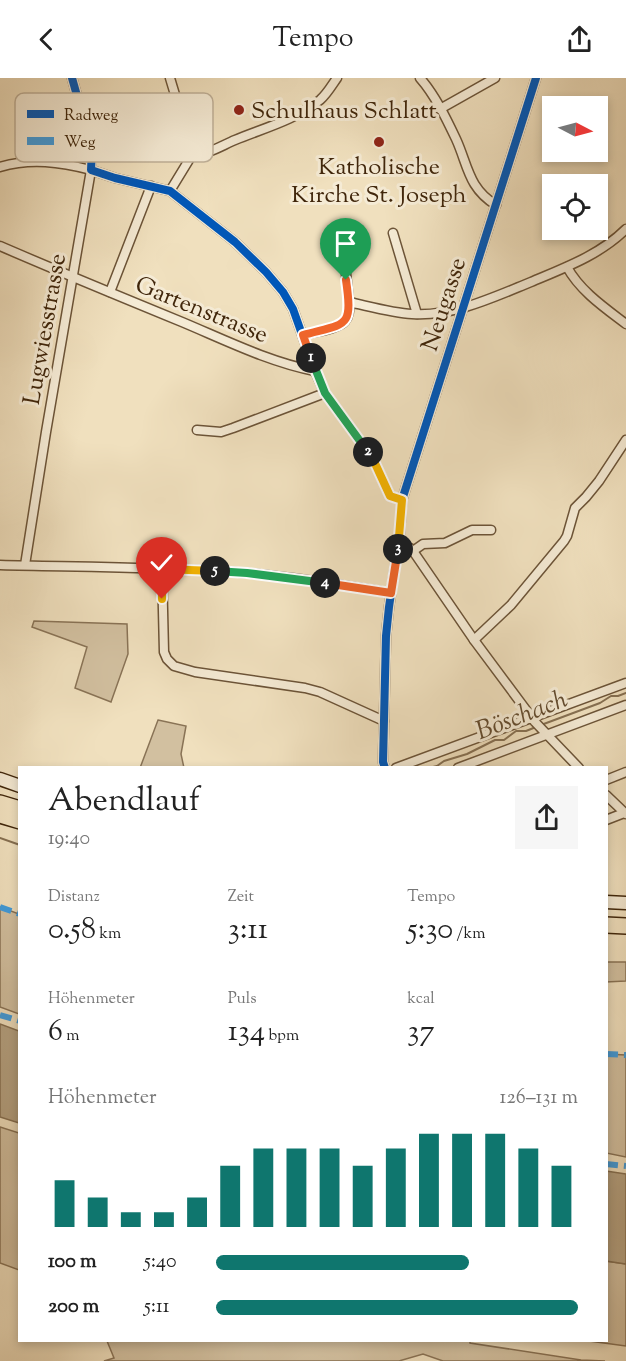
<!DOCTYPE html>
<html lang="de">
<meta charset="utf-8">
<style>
:root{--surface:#fff;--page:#f6f6f6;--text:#222;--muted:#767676;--accent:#0f766e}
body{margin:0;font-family:"Sorts Mill Goudy",serif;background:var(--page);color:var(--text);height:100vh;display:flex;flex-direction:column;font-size:22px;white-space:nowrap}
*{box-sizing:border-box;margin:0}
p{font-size:20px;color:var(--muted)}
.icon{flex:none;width:33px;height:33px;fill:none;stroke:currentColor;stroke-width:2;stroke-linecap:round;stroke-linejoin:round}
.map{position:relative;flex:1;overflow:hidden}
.side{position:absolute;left:18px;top:688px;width:590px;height:576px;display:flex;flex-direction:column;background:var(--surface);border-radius:0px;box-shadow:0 3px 9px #0003}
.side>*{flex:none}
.needle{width:39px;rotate:96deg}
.tools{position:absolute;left:542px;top:18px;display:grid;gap:12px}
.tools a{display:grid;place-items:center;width:66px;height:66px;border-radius:0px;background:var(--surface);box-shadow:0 3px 9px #0003;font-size:30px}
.pin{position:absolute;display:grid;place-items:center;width:51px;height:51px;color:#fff;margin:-62px -26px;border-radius:50% 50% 50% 0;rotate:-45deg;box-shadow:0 0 6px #0007}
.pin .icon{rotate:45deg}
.km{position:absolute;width:30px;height:30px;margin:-15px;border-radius:50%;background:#222;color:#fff;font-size:16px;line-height:30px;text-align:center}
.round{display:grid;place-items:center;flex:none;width:63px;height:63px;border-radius:0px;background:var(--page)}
.headline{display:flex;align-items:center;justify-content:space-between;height:102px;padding:0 30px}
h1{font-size:33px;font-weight:600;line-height:45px}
.figures{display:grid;grid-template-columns:repeat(3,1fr);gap:9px;height:102px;padding:6px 30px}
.figures div{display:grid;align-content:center}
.figures b{font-size:30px;font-weight:600}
.figures small{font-size:16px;font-weight:400}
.figures p{font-size:16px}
.chart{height:168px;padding:12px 30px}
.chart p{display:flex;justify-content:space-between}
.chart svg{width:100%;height:108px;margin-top:6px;stroke:var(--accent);stroke-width:6}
ul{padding:0 30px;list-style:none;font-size:20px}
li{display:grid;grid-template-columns:96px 72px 1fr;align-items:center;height:45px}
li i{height:15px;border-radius:8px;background:var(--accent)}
header{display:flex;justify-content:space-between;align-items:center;height:78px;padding:0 30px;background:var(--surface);font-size:27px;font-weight:600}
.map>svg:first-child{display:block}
</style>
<header><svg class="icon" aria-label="back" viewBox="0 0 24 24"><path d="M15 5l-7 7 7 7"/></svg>Tempo<svg class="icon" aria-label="share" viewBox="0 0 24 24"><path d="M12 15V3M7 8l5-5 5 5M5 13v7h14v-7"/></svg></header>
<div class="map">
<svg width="626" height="1283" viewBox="0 0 626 1283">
<rect width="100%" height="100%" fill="#f0e0be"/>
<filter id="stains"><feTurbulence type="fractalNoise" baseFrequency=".00333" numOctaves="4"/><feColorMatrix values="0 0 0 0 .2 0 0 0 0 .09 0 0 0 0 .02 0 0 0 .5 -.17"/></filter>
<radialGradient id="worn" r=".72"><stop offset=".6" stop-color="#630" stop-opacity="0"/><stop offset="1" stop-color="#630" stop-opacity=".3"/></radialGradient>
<g fill="#d2c0a0" stroke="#897356" stroke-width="1.5">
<polygon points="34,543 127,546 128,576 111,624 75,610 87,569 32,549"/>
<polygon points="158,642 186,648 181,676 184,690 140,690"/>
<polygon points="0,829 19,836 19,936 0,929"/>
<polygon points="606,884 626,884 626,903 606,904"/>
<polygon points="606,976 626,977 626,1079 606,1075"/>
<polygon points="0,1049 19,1055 19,1192 0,1185"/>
<polygon points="606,1183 626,1186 626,1268 589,1263 606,1263"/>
<polygon points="107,1263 470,1263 470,1265 581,1282 605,1283 443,1283 423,1276 399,1283 104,1283 114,1280"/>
</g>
<g fill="#b4a181" stroke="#867052" stroke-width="1.5">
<polygon points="0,946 19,953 19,1045 0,1039"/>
<polygon points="606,1093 626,1096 626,1186 606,1183"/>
</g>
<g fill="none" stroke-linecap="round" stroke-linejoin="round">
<g stroke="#867052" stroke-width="2">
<polyline points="541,647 600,625 611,618 618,618 626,615"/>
<polyline points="420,690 421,690"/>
<polyline points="429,690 437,688 444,683 467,676 495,662 504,662 516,653 526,653 536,649"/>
<polyline points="0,760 20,767"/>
</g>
<defs>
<g id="street">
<polyline points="72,0 92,71 91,92 115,100 170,113 235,164 266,194 283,214 293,231 315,293 325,315 373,381 390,418 402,422"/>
<polyline points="170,0 182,40 187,69 192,77"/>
<path d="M420 0C435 17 446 40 456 61 468 87 468 110 496 127"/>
<polyline points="440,31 495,0"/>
<path d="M192 77C207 77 221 68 235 62 264 50 295 42 320 22 327 16 332 7 337 0"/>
<path d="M0 89C31 80 60 84 91 92L46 354 25 487"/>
<polyline points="170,113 192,77"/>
<polyline points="393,155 417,236"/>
<polyline points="342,158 349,224"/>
<path d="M0 168C60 194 121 219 182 244 225 262 269 284 315 293"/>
<path d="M567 189C580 213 605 230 626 246"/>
<polyline points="110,214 151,108"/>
<path d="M303 257C314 254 339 251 345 243 350 237 349 230 349 224 368 228 393 235 412 236 452 239 494 219 531 204 564 190 600 177 626 151"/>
<polyline points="197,352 221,354 233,350 325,315"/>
<polyline points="398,467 410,470 413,473 474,562 535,644 579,690"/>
<polyline points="413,473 423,466 445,465 472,452 491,452"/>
<path d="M0 487C82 489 164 489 246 495 295 499 343 507 391 515"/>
<polyline points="162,491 164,574 167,581 174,588 195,594 305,610 320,614 384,643"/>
<polyline points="474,562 511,527 564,463 567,458 575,430 586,419 599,403 626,362"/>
<polyline points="385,690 383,684 386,558 389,529 400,454 402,422 536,0"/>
<polyline points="396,690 626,605"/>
<polyline points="458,690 626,627"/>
<polyline points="606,702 626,694"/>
<polyline points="606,717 626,736"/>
<polyline points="606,742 624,735"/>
</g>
<g id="secondary">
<polyline points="0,701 20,708"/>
<polyline points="606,824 626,825"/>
</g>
<g id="highway">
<polyline points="0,725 20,731"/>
<polyline points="0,737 20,743"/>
<polyline points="606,847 626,848"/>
</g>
</defs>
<use href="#street" stroke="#6c5438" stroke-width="11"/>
<use href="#secondary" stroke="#40260b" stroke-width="15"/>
<use href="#highway" stroke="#40260b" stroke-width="18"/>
<use href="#street" stroke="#f5ebd5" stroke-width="8"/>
<use href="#secondary" stroke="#f5ebd5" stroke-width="12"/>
<use href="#highway" stroke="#f0e0be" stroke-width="15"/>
<g stroke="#3f9cde" stroke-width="6" stroke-dasharray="12 6" stroke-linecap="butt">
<polyline points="0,829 20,836"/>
<polyline points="0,937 20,943"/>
<polyline points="606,976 626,977"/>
<polyline points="606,1086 626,1088"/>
</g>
<defs>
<g id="cycleway">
<polyline points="72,0 92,71 91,92 115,100 170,113 235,164 266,194 283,214 293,231 315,293 325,315 373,381 390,418 402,422"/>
<polyline points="385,690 383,684 386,558 389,529 400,454 402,422 536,0"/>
</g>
</defs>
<use href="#cycleway" stroke="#f5ebd5" stroke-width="11"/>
<use href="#cycleway" stroke="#0057b8" stroke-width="8"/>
</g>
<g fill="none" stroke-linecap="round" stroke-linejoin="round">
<defs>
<path id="split-1" d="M311 280 303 257C347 245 353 251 346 202"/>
<polyline id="split-2" points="311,280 325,315 368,374"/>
<polyline id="split-3" points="368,374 373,381 390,418 402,422 398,471"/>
<polyline id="split-4" points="325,505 391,515 398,471"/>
<polyline id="split-5" points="215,493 247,495 325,505"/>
<polyline id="split-6" points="162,521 162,491 215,493"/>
</defs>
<use href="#split-1" stroke="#fff" stroke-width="12"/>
<use href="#split-2" stroke="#fff" stroke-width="12"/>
<use href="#split-3" stroke="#fff" stroke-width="12"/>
<use href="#split-4" stroke="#fff" stroke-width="12"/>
<use href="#split-5" stroke="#fff" stroke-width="12"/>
<use href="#split-6" stroke="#fff" stroke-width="12"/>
<use href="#split-1" stroke="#f0652b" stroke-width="8"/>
<use href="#split-2" stroke="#22a559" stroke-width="8"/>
<use href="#split-3" stroke="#f5b400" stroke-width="8"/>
<use href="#split-4" stroke="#f0652b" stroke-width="8"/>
<use href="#split-5" stroke="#22a559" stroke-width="8"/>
<use href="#split-6" stroke="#f5b400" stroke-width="8"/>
</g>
<g fill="#8f2418" stroke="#f5ebd5" stroke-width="2">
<circle cx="239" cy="32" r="6"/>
<circle cx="379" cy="64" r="6"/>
</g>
<g text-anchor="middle" stroke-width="6" stroke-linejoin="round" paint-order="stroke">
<g font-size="24" fill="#40260b" stroke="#f5ebd5" text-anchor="start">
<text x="251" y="40">Schulhaus Schlatt</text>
<text x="379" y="96" text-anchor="middle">Katholische<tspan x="379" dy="28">Kirche St. Joseph</tspan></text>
</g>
<g font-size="24" fill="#40260b" stroke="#f5ebd5">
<text transform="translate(443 226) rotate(-72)" y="8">Neugasse</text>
<text transform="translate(202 231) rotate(22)" y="8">Gartenstrasse</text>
<text transform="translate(44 251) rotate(-80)" y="8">Lugwiesstrasse</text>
</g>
<g font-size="26" font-style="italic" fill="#634b2e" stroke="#f5ebd5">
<text transform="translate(521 636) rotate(-21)" y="9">Böschach</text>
</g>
</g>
<rect x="15" y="15" width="198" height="69" rx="9" fill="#f5ebd5" stroke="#bfb098" stroke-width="1.5"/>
<rect x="27" y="32" width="27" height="8" fill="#0057b8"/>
<rect x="27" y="59" width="27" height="8" fill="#3f9cde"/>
<g font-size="16" fill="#40260b">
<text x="64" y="42">Radweg</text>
<text x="64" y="69">Weg</text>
</g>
<rect width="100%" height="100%" filter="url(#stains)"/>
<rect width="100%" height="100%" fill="url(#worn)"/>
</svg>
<div class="tools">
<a><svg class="needle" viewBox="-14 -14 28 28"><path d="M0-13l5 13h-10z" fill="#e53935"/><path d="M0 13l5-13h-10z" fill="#767676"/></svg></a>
<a><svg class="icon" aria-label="locate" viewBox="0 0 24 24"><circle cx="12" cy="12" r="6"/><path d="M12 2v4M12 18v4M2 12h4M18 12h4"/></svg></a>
</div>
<div class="pin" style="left:346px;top:202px;background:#1e9e55"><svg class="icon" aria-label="arrive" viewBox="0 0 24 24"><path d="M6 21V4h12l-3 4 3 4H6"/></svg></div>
<div class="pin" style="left:162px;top:521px;background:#d93025"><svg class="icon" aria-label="check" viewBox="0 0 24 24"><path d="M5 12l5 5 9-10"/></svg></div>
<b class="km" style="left:311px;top:280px">1</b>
<b class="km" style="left:368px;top:374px">2</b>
<b class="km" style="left:398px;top:471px">3</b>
<b class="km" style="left:325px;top:505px">4</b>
<b class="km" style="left:215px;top:493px">5</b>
<section class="side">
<div class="headline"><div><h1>Abendlauf</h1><p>19:40</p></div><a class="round"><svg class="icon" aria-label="share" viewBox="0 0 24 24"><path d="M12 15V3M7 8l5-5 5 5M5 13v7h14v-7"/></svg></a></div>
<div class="figures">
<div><p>Distanz</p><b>0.58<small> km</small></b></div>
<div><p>Zeit</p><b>3:11</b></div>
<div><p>Tempo</p><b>5:30<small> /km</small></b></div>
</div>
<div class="figures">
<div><p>Höhenmeter</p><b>6<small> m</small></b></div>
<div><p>Puls</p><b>134<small> bpm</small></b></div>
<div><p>kcal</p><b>37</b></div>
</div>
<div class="chart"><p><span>Höhenmeter</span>126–131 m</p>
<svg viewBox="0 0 160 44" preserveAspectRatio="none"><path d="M5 44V25M15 44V32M25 44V38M35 44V38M45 44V32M55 44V19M65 44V12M75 44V12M85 44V12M95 44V19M105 44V12M115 44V6M125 44V6M135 44V6M145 44V12M155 44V19"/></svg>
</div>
<ul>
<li><b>100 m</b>5:40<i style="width:70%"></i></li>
<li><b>200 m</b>5:11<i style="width:100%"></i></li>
</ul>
</section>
</div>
